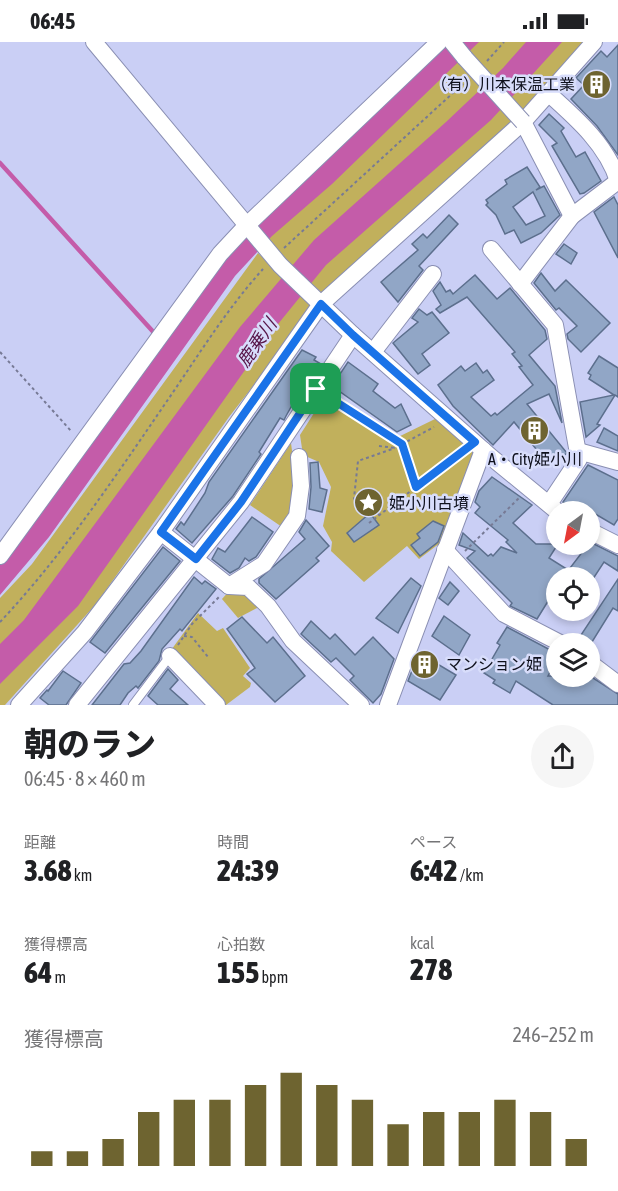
<!DOCTYPE html>
<html lang="ja">
<meta charset="utf-8">
<style>
:root{--surface:#fff;--page:#f6f6f6;--text:#202124;--muted:#757577;--accent:#6e6430}
body{margin:0;font-family:"Asap Condensed","Noto Sans JP",sans-serif;background:var(--page);color:var(--text);height:100vh;display:flex;flex-direction:column;font-size:22px;white-space:nowrap}
*{box-sizing:border-box;margin:0}
p{font-size:20px;color:var(--muted)}
.icon{flex:none;width:33px;height:33px;fill:none;stroke:currentColor;stroke-width:2;stroke-linecap:round;stroke-linejoin:round}
.map{position:relative;height:663px;overflow:hidden}
.drawer{display:flex;flex-direction:column;background:var(--surface);flex:1}
.drawer>*{flex:none}
.needle{width:39px;rotate:212deg}
.tools{position:absolute;left:546px;top:459px;display:grid;gap:12px}
.tools a{display:grid;place-items:center;width:54px;height:54px;border-radius:50%;background:var(--surface);box-shadow:0 3px 9px #0003;font-size:30px}
.pin{position:absolute;display:grid;place-items:center;width:51px;height:51px;color:#fff;margin:-26px;border-radius:12px;box-shadow:0 3px 9px #0006}
.round{display:grid;place-items:center;flex:none;width:63px;height:63px;border-radius:32px;background:var(--page)}
.head{display:flex;align-items:center;justify-content:space-between;height:102px;padding:0 24px}
h1{font-size:33px;font-weight:800;line-height:45px}
.metrics{display:grid;grid-template-columns:repeat(3,1fr);gap:9px;height:102px;padding:6px 24px}
.metrics div{display:grid;align-content:center}
.metrics b{font-size:30px;font-weight:800}
.metrics small{font-size:16px;font-weight:400}
.metrics p{font-size:16px}
.chart{height:168px;padding:12px 24px}
.chart p{display:flex;justify-content:space-between}
.chart svg{width:100%;height:108px;margin-top:6px;stroke:var(--accent);stroke-width:6}
.status{display:flex;justify-content:space-between;align-items:center;height:42px;padding:0 30px;background:var(--surface);direction:ltr}
.status svg{height:16px;fill:currentColor}
.map>svg:first-child{display:block}
</style>
<div class="status"><b>06:45</b><svg viewBox="0 0 49 12"><path d="M0 12V9h3v3zM5 12V6h3v6zM10 12V3h3v9zM15 12V0h3v12zM26 1h20v11H26zM47 4h2v5h-2z"/></svg></div>
<div class="map">
<svg width="618" height="663" viewBox="0 0 618 663">
<rect width="100%" height="100%" fill="#cacff5"/>
<g fill="#c1b05c">
<polygon points="451,0 589,0 540,55 323,252 284,217 257,183"/>
<polygon points="258,211 315,264 229,375 96,562 5,663 0,663 0,556 32,522"/>
<polygon points="323,357 337,363 392,398 435,377 473,408 472,421 440,501 419,517 407,504 364,540 331,509 332,500 323,484 331,445 319,420 303,413 300,393"/>
<path d="M291 401C295 433 300 457 282 485L250 463Z"/>
<polygon points="231,547 247,548 259,565 238,576 222,557"/>
<polygon points="198,571 217,589 223,586 250,626 243,634 251,641 250,645 226,663 220,663 169,611"/>
</g>
<g fill="#c45ca9">
<polygon points="437,0 479,0 332,142 272,194 235,234 49,495 0,553 0,517 221,214"/>
<polygon points="526,0 562,0 491,78 326,223 274,287 78,564 0,642 0,602 24,578 240,285 314,198 446,80 503,26"/>
</g>
<g fill="none" stroke-linecap="round" stroke-linejoin="round">
<polyline stroke="#c45ca9" stroke-width="4.5" points="0,121 157,294"/>
</g>
<g fill="#91a6c6" stroke="#5c6f8d" stroke-width="1.5" fill-rule="evenodd">
<polygon points="618,3 618,113 597,84 571,57 584,43 576,36 601,9 607,15"/>
<polygon points="549,72 564,86 561,89 576,115 585,110 601,139 584,151 580,152 552,104 557,101 539,83"/>
<path d="M527 125 540 145 536 148 544 144 560 173 541 191 521 201 514 188 505 192 496 173 486 163 488 161 486 158 507 142 505 138ZM533 150 545 174 526 183 513 165Z"/>
<polygon points="614,155 618,163 618,216 594,170"/>
<polygon points="449,173 458,182 419,224 423,228 398,260 381,240 418,208 412,202 423,192 427,196"/>
<polygon points="564,202 577,211 571,222 556,212"/>
<polygon points="541,231 555,249 566,238 610,281 581,310 568,297 567,292 577,284 559,266 556,268 534,241"/>
<polygon points="475,233 497,257 510,246 545,288 547,297 529,313 555,344 562,381 549,352 527,362 567,411 550,424 514,380 493,403 453,364 438,343 461,324 465,329 476,321 483,331 487,328 494,338 471,355 491,374 495,371 497,373 533,343 519,325 522,324 512,312 515,310 467,255 440,271 436,267 441,263 433,249 440,240 446,250 450,248 453,252"/>
<polygon points="419,267 427,273 432,270 449,291 422,312 430,323 418,332 393,301 418,280 412,276"/>
<polygon points="302,308 316,315 314,318 321,322 314,333 310,331 286,374 284,378 280,376 259,410 261,412 233,454 192,501 176,487 181,480 184,483 205,451 209,440"/>
<polygon points="599,314 618,326 618,355 615,353 597,382 600,383 586,395 580,360 614,353 589,337 591,333 588,331"/>
<polygon points="348,320 378,342 373,349 395,366 401,362 411,383 397,390 332,344"/>
<polygon points="604,386 618,394 618,409 597,400"/>
<polygon points="318,420 320,446 327,448 322,470 309,467 311,445 310,421"/>
<polygon points="588,423 618,438 618,477 614,483 592,470 578,470 563,460"/>
<polygon points="492,435 532,463 513,481 536,502 558,502 549,516 581,536 556,536 556,561 550,556 537,577 510,564 512,561 467,516 475,509 459,503 463,491 488,514 491,512 493,514 501,505 517,511 506,500 508,498 475,471 480,465 475,460 479,449"/>
<polygon points="370,471 379,483 354,500 347,491"/>
<polygon points="252,475 273,490 256,515 249,519 245,516 239,526 230,531 212,517 218,506 225,510"/>
<polygon points="306,478 329,504 316,516 319,519 276,557 259,541 259,537 305,497 299,490"/>
<polygon points="433,479 444,484 438,500 420,514 411,503 420,496 417,492"/>
<polygon points="590,500 618,514 618,529 604,520 591,540 590,536 584,536 570,526"/>
<polygon points="163,505 180,519 105,611 90,600"/>
<polygon points="194,535 202,542 205,539 216,547 182,589 180,587 162,607 159,619 138,646 136,644 128,651 120,663 92,663 124,622 130,621 141,609"/>
<polygon points="411,536 421,544 398,591 376,576"/>
<polygon points="618,537 618,569 613,566 592,600 581,593"/>
<polygon points="450,540 459,549 448,563 439,556"/>
<polygon points="444,574 470,593 459,613 432,594"/>
<polygon points="242,575 267,601 273,595 305,634 275,660 247,632 255,626 227,587"/>
<polygon points="311,579 330,597 335,592 355,613 373,595 394,617 381,652 373,661 350,638 354,634 336,616 331,620 301,592"/>
<polygon points="507,585 556,611 556,619 548,634 590,634 618,652 618,663 553,663 516,639 510,651 493,641 495,638 484,631 500,603 497,601"/>
<polygon points="419,611 456,633 440,658 408,639"/>
<polygon points="168,627 178,638 170,647 188,663 158,663 148,654"/>
<polygon points="63,629 81,641 66,663 49,663 40,656 47,648 48,649"/>
</g>
<g fill="none" stroke-linecap="round" stroke-linejoin="round">
<defs>
<polyline id="lane" points="133,663 170,614"/>
<g id="street">
<polyline points="94,0 280,223 353,293 491,415 558,470"/>
<polyline points="452,0 465,16"/>
<path d="M548 51C576 76 607 103 618 139"/>
<polyline points="523,80 572,174"/>
<polyline points="491,207 555,283 579,417 549,462"/>
<polyline points="520,242 572,174 618,139"/>
<polyline points="373,310 433,232"/>
<polyline points="578,409 618,420"/>
<polyline points="590,489 618,503"/>
<polyline points="161,490 229,544 248,545 268,564 293,599 361,663"/>
<polyline points="445,508 504,572 562,602"/>
<polyline points="0,514 220,212 247,183 439,0"/>
<polyline points="229,544 264,522 297,474 301,444 299,415"/>
<polyline points="170,614 217,663"/>
<polyline points="590,621 618,642"/>
<polyline points="19,663 85,590 161,490 321,262 523,80 594,0"/>
<polyline points="77,663 241,460 353,293"/>
<polyline points="388,663 483,408"/>
</g>
</defs>
<use href="#lane" stroke="#8a8fb3" stroke-width="10"/>
<use href="#street" stroke="#8a8fb3" stroke-width="18"/>
<g stroke="#777a95" stroke-width="2" stroke-dasharray="3 3" stroke-linecap="butt">
<polyline points="487,19 504,0"/>
<polyline points="284,206 466,39"/>
<polyline points="0,310 72,390"/>
<polyline points="329,355 402,402 416,445"/>
<polyline points="379,404 395,406 434,385"/>
<polyline points="379,473 372,463 360,472 354,456 358,419 395,406"/>
<polyline points="369,481 463,409"/>
<polyline points="465,509 519,456"/>
<path d="M0 580C63 513 115 435 167 359 198 314 226 268 263 227"/>
<polyline points="184,594 192,595 208,615"/>
<polyline points="178,603 192,582 219,555"/>
</g>
<use href="#lane" stroke="#fff" stroke-width="8"/>
<use href="#street" stroke="#fff" stroke-width="16"/>
<defs>
<polyline id="street-bridge" points="465,16 523,80"/>
</defs>
<use href="#street-bridge" stroke="#8a8fb3" stroke-width="18" stroke-linecap="butt"/>
<use href="#street-bridge" stroke="#fff" stroke-width="16"/>
</g>
<g fill="none" stroke-linecap="round" stroke-linejoin="round">
<defs>
<polygon id="route" points="321,262 353,293 475,400 416,445 402,402 316,347 241,460 196,517 161,490"/>
</defs>
<use href="#route" stroke="#fff" stroke-width="12"/>
<use href="#route" stroke="#1a73e8" stroke-width="8"/>
</g>
<defs>
<symbol id="building-disc" viewBox="-11 -11 22 22"><circle r="9.5" fill="#6e6430" stroke="#d8ddfb"/><path d="M-4-6H4V6H1V3H-1V6H-4ZM-2.5-4.3h1.7v1.8h-1.7ZM.8-4.3h1.7v1.8H.8ZM-2.5-1h1.7V.8h-1.7ZM.8-1h1.7V.8H.8Z" fill="#fff"/></symbol>
<symbol id="sight-disc" viewBox="-11 -11 22 22"><circle r="9.5" fill="#6e6430" stroke="#d8ddfb"/><path d="M0-6L1.8-2.2L6-1.7L2.9 1.2L3.7 5.4L0 3.3L-3.7 5.4L-2.9 1.2L-6-1.7L-1.8-2.2Z" fill="#fff"/></symbol>
</defs>
<g fill-rule="evenodd">
<use href="#building-disc" x="580" y="26" width="33" height="33"/>
<use href="#building-disc" x="518" y="372" width="33" height="33"/>
<use href="#sight-disc" x="352" y="444" width="33" height="33"/>
<use href="#building-disc" x="408" y="606" width="33" height="33"/>
</g>
<g text-anchor="middle" stroke-width="5" stroke-linejoin="round" paint-order="stroke">
<g font-size="16" fill="#0e101c" stroke="#d8ddfb" text-anchor="start">
<text x="575" y="48" text-anchor="end">（有）川本保温工業</text>
<text x="535" y="423" text-anchor="middle">A・City姫小川</text>
<text x="389" y="467">姫小川古墳</text>
<text x="446" y="628">マンション姫</text>
</g>
<g font-size="18" font-style="italic" fill="#571548" stroke="#d8ddfb">
<text transform="translate(257 301) rotate(-55)" y="6">鹿乗川</text>
</g>
</g>
</svg>
<div class="tools">
<a><svg class="needle" viewBox="-14 -14 28 28"><path d="M0-13l5 13h-10z" fill="#e53935"/><path d="M0 13l5-13h-10z" fill="#757577"/></svg></a>
<a><svg class="icon" aria-label="locate" viewBox="0 0 24 24"><circle cx="12" cy="12" r="6"/><path d="M12 2v4M12 18v4M2 12h4M18 12h4"/></svg></a>
<a><svg class="icon" aria-label="layers" viewBox="0 0 24 24"><path d="M12 4l9 5-9 5-9-5zM3 14l9 5 9-5"/></svg></a>
</div>
<div class="pin" style="left:316px;top:347px;background:#1e9e55"><svg class="icon" aria-label="arrive" viewBox="0 0 24 24"><path d="M6 21V4h12l-3 4 3 4H6"/></svg></div>
</div>
<section class="drawer">
<div class="head"><div><h1>朝のラン</h1><p>06:45 · 8 × 460 m</p></div><a class="round"><svg class="icon" aria-label="share" viewBox="0 0 24 24"><path d="M12 15V3M7 8l5-5 5 5M5 13v7h14v-7"/></svg></a></div>
<div class="metrics">
<div><p>距離</p><b>3.68<small> km</small></b></div>
<div><p>時間</p><b>24:39</b></div>
<div><p>ペース</p><b>6:42<small> /km</small></b></div>
</div>
<div class="metrics">
<div><p>獲得標高</p><b>64<small> m</small></b></div>
<div><p>心拍数</p><b>155<small> bpm</small></b></div>
<div><p>kcal</p><b>278</b></div>
</div>
<div class="chart"><p><span>獲得標高</span>246–252 m</p>
<svg viewBox="0 0 160 44" preserveAspectRatio="none"><path d="M5 44V38M15 44V38M25 44V33M35 44V22M45 44V17M55 44V17M65 44V11M75 44V6M85 44V11M95 44V17M105 44V27M115 44V22M125 44V22M135 44V17M145 44V22M155 44V33"/></svg>
</div>
</section>
